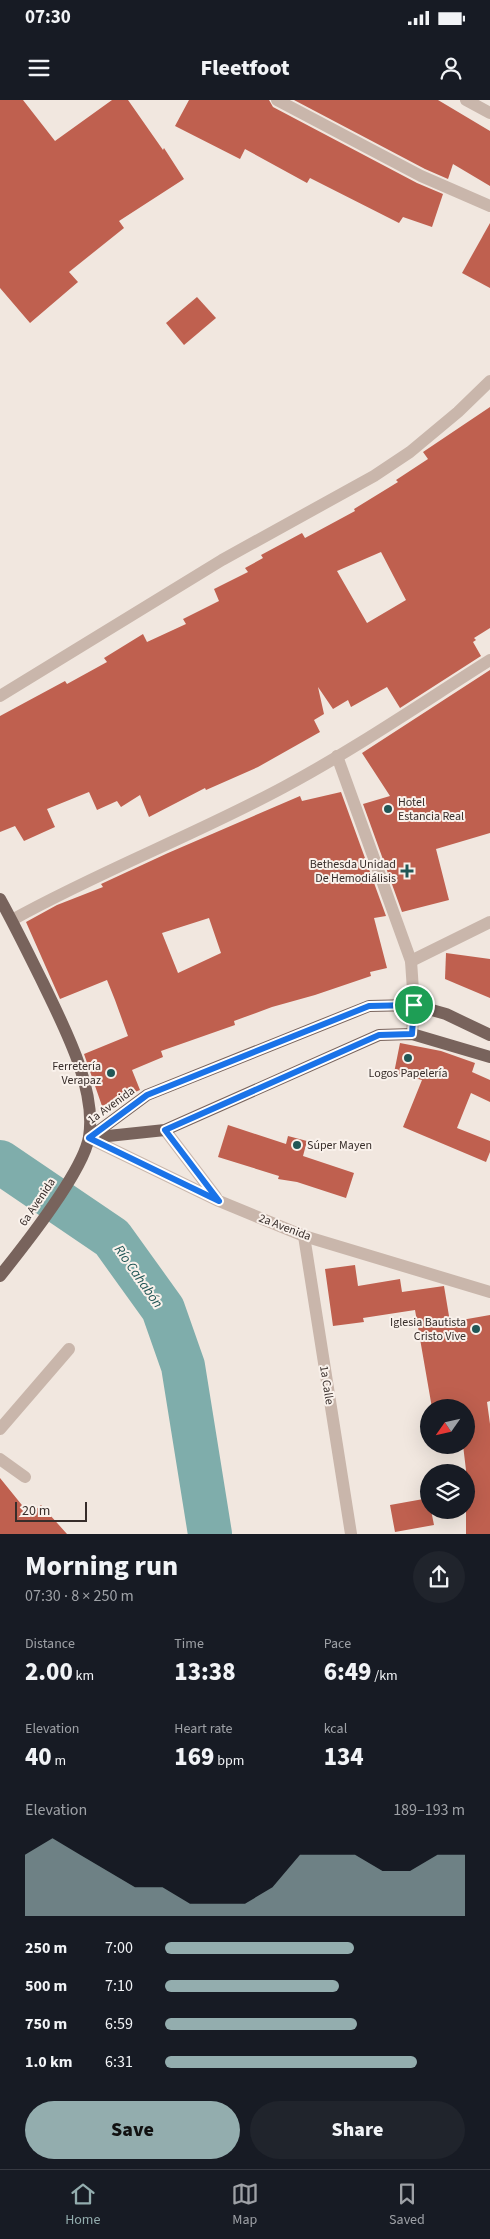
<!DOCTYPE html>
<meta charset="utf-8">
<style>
:root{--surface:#171b24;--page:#20242c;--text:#f1f3f6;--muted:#9ea1a6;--line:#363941;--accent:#93adae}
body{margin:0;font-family:"Source Sans 3",sans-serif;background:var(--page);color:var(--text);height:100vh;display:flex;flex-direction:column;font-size:19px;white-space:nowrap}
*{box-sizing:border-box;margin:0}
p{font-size:16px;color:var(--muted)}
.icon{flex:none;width:28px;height:28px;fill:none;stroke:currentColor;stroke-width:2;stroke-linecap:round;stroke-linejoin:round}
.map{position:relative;height:1434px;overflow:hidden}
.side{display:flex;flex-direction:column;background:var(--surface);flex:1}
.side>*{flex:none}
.needle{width:32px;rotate:236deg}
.buttons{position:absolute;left:420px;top:1299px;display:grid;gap:10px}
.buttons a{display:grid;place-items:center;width:55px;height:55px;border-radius:50%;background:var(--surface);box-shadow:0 5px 20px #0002;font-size:25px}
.scale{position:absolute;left:15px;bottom:12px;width:72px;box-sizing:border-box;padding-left:5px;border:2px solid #372d2a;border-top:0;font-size:14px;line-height:18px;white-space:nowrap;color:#372d2a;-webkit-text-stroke:4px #f9f1eb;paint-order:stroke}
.pin{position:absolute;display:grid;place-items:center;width:42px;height:42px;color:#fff;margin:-21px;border:2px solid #fff;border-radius:50%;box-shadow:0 1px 5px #0007}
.round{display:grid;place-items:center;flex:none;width:52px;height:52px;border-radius:26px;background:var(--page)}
.summary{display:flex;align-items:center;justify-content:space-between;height:85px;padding:0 25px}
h1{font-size:28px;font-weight:800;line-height:38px}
.metrics{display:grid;grid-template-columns:repeat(3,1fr);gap:8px;height:85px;padding:5px 25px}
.metrics div{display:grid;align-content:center}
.metrics b{font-size:25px;font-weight:800}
.metrics small{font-size:14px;font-weight:400}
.metrics p{font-size:14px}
.chart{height:140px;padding:10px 25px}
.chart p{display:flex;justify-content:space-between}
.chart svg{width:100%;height:90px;margin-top:5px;fill:var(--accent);opacity:.7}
.action{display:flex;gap:10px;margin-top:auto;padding:10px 25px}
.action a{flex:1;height:58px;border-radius:30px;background:var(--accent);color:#111;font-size:20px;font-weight:800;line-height:58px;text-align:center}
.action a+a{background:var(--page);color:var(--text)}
ul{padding:0 25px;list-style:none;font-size:16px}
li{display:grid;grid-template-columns:80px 60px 1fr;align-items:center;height:38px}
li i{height:12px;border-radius:6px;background:var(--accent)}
.status{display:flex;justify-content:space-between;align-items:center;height:35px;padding:0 25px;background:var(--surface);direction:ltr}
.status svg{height:14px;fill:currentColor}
header{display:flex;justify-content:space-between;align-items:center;height:65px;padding:0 25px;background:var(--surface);font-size:22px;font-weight:800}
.menu{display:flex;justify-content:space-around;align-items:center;height:70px;border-top:1px solid var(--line);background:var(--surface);font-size:14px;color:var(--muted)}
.menu a{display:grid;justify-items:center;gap:2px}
.menu .on{color:var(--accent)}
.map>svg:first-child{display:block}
</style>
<div class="status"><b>07:30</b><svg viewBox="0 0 49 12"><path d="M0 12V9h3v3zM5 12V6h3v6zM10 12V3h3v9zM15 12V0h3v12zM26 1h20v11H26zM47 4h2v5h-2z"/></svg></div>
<header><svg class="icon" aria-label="menu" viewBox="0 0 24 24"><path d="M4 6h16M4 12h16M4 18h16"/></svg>Fleetfoot<svg class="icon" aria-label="person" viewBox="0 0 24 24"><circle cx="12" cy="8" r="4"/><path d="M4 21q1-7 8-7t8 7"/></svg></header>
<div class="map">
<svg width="490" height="1434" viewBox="0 0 490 1434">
<rect width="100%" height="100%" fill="#f1e7df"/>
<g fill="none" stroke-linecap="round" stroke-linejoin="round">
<polyline stroke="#7fadab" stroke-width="44" points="0,1062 112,1138 163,1209 183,1266 210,1434"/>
</g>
<g fill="#bf604f" fill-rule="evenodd">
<polygon points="0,0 23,0 55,41 112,0 128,0 163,50 164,48 184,79 119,121 124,128 69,172 78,182 30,223 0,188"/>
<polygon points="189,0 269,0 273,7 417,83 443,94 432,127 403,117 399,123 310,78 307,83 245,49 240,59 175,26"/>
<polygon points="294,0 438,0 490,31 490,86 453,64 448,79 425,69"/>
<polygon points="490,123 490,188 462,173"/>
<polygon points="197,197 216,218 184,245 166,223"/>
<path d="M490 307V528L474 538 476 540 473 542 481 556 400 608 387 587 351 607 348 600 333 609 318 587 324 614 314 620 320 632 258 667 206 690 205 688 149 717 140 695 121 707 117 701 97 710 89 692 47 709 55 727 24 741 15 726 0 732V616L65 581 67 584 107 562 104 558 143 534 147 542 186 524 183 519 219 501 214 489 248 472 245 468 263 458 261 455 302 433 305 438 355 411 354 409 398 382 396 380 428 359 423 352ZM381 452 406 500 367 523 337 471Z"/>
<polygon points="490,570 490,733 436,749 449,800 402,812 363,704 390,696 362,653"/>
<path d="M341 692 386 816 374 818 387 868 370 872 371 876 315 895 272 907 234 921 235 925 161 951 163 957 132 970 140 990 102 1006 84 954 128 936 115 900 107 880 60 899 26 822 57 805 103 787 101 784 168 753 300 696 302 701ZM209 818 221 853 178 873 162 833Z"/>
<polygon points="446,853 490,859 490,898 445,879"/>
<polygon points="400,943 441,951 475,963 472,972 490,980 490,1002 471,993 457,1028 490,1041 490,1052 486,1062 403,1027 422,980 394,973"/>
<polygon points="228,1025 286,1044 288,1036 307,1041 303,1056 354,1073 346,1098 297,1082 278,1079 279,1076 218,1057"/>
<polygon points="355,1165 358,1186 400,1179 402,1192 444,1186 450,1222 490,1215 490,1301 487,1302 490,1324 490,1434 466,1434 466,1370 463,1345 466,1345 466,1308 432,1308 415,1210 363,1218 364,1222 333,1226 325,1169"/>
<polygon points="0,1378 30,1415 41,1405 67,1434 0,1434"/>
<polygon points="429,1398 429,1410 431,1410 434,1425 395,1432 390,1405"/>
</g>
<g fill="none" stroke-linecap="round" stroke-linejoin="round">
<g stroke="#c9b6ab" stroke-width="12">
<polyline points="277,0 421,76 490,106"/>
<polyline points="466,0 490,13"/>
<polyline points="0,596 222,460 374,376 410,352 458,312 490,281"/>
<polyline points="337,656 411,861 414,905 412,934"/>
<path d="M12 820C100 771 195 735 284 687 355 649 422 603 490 560"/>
<polyline points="411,861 490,822"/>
<polyline points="165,1030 216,1097"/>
<polyline points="89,1038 219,1101 304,1136 490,1192"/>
<polyline points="304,1136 351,1434"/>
<polyline points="0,1329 69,1249"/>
<polyline points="0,1359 25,1377"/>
</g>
<g stroke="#78635c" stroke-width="12">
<path d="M0 799C15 826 29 855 43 883 63 925 97 988 89 1037 83 1072 24 1146 0 1176"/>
<polyline points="89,1038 147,995 369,906 414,905 446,914 490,935"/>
<polyline points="89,1038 165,1030 379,935 412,934 490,957"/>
</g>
</g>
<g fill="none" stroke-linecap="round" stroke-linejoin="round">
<defs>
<polygon id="route" points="414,905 412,934 379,935 165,1030 219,1101 89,1038 147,995 369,906"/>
</defs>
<use href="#route" stroke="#fff" stroke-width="10"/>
<use href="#route" stroke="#1a73e8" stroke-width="6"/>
</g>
<g fill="#215756" stroke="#f9f1eb" stroke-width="2">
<circle cx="388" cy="709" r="5"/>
<path d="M404.5 763.5h5v5h5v5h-5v5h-5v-5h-5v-5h5z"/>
<circle cx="408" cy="958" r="5"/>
<circle cx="111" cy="973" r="5"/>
<circle cx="297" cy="1045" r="5"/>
<circle cx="476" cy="1229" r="5"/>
</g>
<g text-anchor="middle" stroke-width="4" stroke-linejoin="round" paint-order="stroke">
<g font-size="12" fill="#372d2a" stroke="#f9f1eb" text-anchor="end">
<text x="398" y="706" text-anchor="start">Hotel<tspan x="398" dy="14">Estancia Real</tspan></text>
<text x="396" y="768">Bethesda Unidad<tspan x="396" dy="14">De Hemodiálisis</tspan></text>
<text x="101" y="970">Ferretería<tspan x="101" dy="14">Verapaz</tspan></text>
<text x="408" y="977" text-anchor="middle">Logos Papelería</text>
<text x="307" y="1049" text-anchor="start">Súper Mayen</text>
<text x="466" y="1226">Iglesia Bautista<tspan x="466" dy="14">Cristo Vive</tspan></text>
</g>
<g font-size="12" fill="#372d2a" stroke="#f9f1eb">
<text transform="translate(111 1005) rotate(-36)" y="4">1a Avenida</text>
<text transform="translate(37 1102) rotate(-56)" y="4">6a Avenida</text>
<text transform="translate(285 1127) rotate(21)" y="4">2a Avenida</text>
<text transform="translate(327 1285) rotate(81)" y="4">1a Calle</text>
</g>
<g font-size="14" font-style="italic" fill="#215756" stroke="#f9f1eb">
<text transform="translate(139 1176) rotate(55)" y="5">Río Cahabón</text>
</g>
</g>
</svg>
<div class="buttons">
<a><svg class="needle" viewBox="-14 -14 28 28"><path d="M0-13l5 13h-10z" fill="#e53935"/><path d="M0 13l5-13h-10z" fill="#9ea1a6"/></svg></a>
<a><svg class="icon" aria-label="layers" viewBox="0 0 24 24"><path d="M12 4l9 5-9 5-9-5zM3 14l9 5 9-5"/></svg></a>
</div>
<div class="scale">20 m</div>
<div class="pin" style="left:414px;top:905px;background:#1e9e55"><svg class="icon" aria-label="arrive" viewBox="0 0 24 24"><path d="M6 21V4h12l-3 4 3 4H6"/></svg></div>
</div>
<section class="side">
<div class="summary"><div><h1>Morning run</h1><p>07:30 · 8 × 250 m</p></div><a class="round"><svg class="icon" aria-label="share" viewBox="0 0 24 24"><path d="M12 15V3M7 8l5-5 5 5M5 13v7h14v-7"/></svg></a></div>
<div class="metrics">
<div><p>Distance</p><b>2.00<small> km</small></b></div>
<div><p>Time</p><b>13:38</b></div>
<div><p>Pace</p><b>6:49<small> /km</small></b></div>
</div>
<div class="metrics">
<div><p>Elevation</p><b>40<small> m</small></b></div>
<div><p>Heart rate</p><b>169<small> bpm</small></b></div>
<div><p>kcal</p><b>134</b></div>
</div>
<div class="chart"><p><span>Elevation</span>189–193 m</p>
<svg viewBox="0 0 160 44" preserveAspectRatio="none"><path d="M0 44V14L10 6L20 14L30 22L40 30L50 30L60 38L70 38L80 38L90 30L100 14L110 14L120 14L130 22L140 22L150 14L160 14V44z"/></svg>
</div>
<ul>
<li><b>250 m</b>7:00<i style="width:63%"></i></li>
<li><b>500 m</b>7:10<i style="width:58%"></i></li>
<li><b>750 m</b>6:59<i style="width:64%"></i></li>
<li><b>1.0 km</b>6:31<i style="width:84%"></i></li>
</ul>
<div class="action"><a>Save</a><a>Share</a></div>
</section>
<nav class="menu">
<a class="on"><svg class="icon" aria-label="home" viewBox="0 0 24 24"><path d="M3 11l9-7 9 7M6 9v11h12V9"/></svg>Home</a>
<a><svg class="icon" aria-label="map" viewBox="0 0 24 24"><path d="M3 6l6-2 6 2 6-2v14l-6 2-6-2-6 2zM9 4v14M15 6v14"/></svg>Map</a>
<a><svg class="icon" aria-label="saved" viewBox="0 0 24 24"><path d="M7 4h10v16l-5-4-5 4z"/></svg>Saved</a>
</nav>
